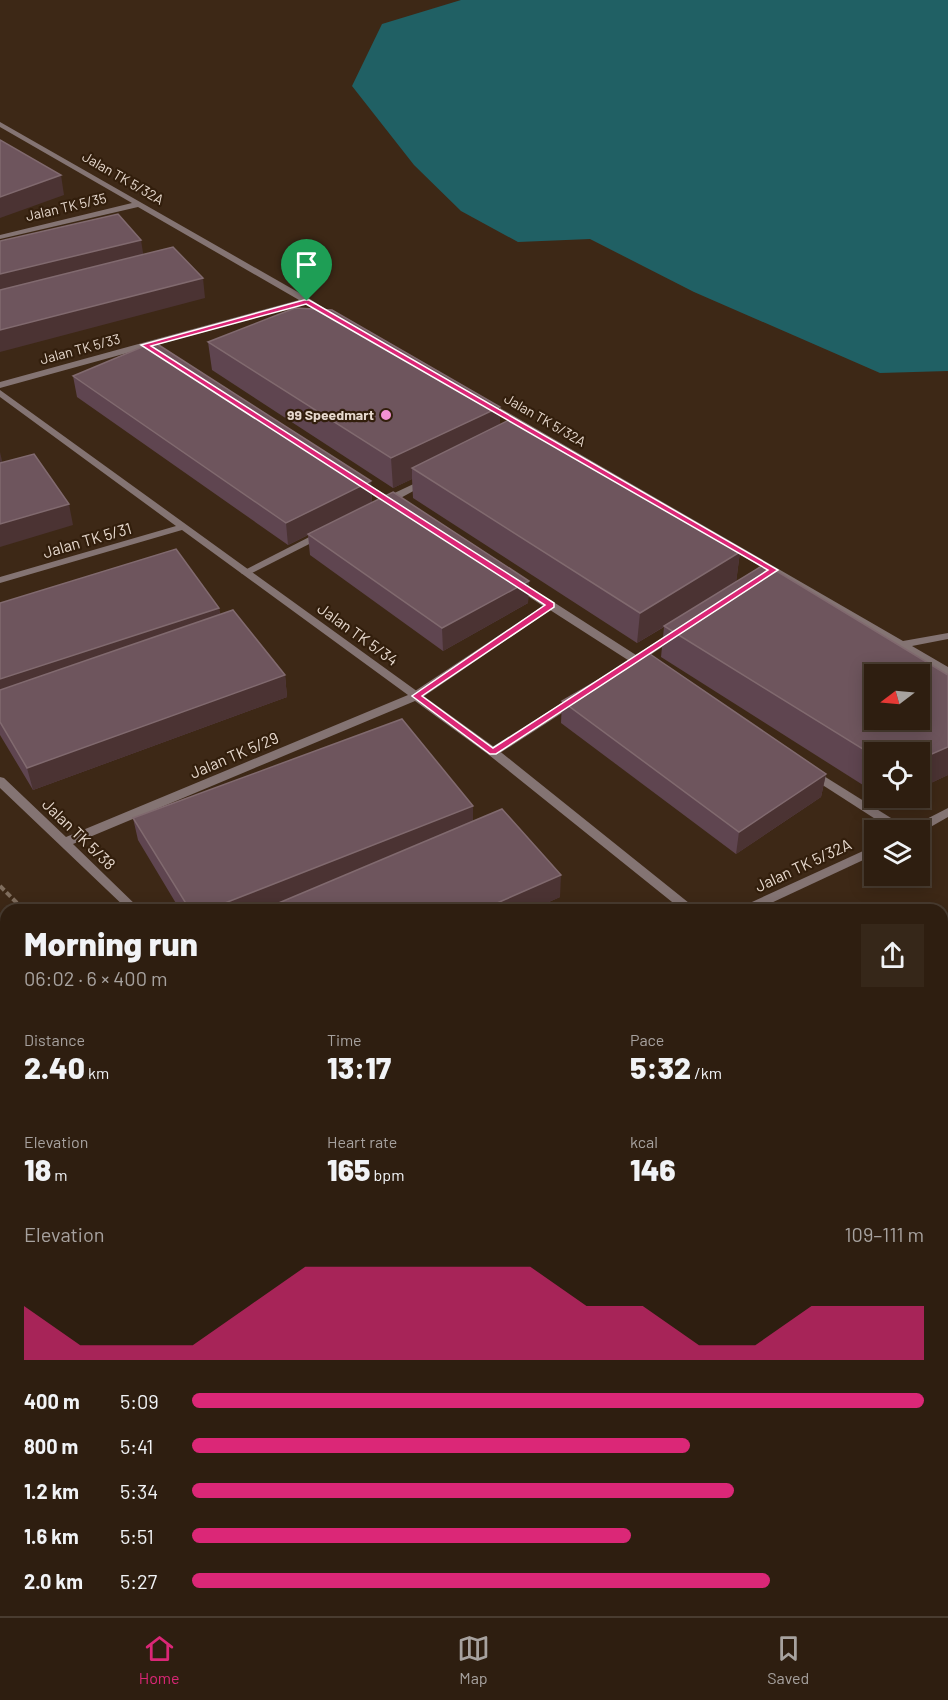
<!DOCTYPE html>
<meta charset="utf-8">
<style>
:root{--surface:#2e1e10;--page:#362719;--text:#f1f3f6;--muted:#a7a29f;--line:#493c30;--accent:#db2777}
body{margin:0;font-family:Barlow,sans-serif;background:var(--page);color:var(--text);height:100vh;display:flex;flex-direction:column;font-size:22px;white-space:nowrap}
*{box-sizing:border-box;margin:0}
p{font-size:20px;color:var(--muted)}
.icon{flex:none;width:33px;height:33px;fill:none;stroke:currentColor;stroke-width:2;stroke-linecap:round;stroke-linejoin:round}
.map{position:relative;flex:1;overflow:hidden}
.sheet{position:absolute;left:0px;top:904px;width:948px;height:712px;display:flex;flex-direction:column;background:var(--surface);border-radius:18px 18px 0 0;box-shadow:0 3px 15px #0003,0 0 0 2px var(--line)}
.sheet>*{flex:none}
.needle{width:39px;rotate:254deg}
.controls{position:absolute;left:864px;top:664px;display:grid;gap:12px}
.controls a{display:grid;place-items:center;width:66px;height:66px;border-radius:0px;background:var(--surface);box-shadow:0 3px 15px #0003,0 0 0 2px var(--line);font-size:30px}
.pin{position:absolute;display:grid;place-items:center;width:51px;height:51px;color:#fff;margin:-62px -26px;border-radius:50% 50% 50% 0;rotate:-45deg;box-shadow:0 0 6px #0007}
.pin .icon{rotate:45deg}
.round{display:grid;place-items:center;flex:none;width:63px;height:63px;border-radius:0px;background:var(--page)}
.head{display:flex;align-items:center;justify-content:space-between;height:102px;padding:0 24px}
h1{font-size:33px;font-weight:800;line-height:45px}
.metrics{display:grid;grid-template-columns:repeat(3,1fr);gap:9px;height:102px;padding:6px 24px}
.metrics div{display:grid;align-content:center}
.metrics b{font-size:30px;font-weight:800}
.metrics small{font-size:16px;font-weight:400}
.metrics p{font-size:16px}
.chart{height:168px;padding:12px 24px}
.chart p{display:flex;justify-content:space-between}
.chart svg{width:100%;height:108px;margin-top:6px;fill:var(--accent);opacity:.7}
ul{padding:0 24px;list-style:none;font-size:20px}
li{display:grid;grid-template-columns:96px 72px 1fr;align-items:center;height:45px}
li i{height:15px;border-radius:8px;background:var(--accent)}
.menu{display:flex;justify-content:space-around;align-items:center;height:84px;border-top:2px solid var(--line);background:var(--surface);font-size:16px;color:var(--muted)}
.menu a{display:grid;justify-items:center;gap:3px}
.menu .selected{color:var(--accent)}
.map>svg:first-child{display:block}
</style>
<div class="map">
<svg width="948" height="1616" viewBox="0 0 948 1616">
<rect width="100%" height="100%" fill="#3d2816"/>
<polygon fill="#206064" points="461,0 948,0 948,371 880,373 694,292 590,239 518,242 461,211 414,165 352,86 382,24"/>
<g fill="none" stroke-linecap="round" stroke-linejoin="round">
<polyline stroke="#7f6d5d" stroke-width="4" stroke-dasharray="6 3" stroke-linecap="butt" points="0,886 24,910"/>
<g stroke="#7f6d5d" stroke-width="4.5" stroke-dasharray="8 4" stroke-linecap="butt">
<polyline points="0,1361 6,1368"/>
<polyline points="188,1611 191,1616"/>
<polyline points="714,1611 719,1616"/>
</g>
<g fill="#847473" fill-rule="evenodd">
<polygon points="359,479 388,496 422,480 428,480 430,482 395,501 400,505 395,508 387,504 381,504 380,500 356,484 354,482"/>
<polygon points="323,530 328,533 327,535 250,574 242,574 241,572"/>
<polygon points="515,580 555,603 636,655 672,632 680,632 681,634 643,660 653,667 647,671 631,662 550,610 420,699 412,699 410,696 412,693 543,606 511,585 510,583 511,581"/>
<polygon points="575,695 579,696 581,699 579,702 497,755 489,755 487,752 489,749"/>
<polygon points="811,768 907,828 909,831 894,831 807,775 805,772 807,769"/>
</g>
<g fill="#847473" fill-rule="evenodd">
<polygon points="0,122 310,299 338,317 331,319 305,304 0,388 0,382 299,300 138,207 0,239 0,235 132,203 0,127"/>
<polygon points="0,390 497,749 694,907 696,910 682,910 489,755 415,701 73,844 141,910 128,910 0,788 0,777 4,778 66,837 408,695 182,530 0,583 0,577 176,526 0,397"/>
<polygon points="488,401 903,641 948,633 948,639 912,646 948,667 948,676 485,406 483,404"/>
<polygon points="948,808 948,817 920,833 920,831 907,831 909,828"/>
<polygon points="874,846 874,855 756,910 739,910 741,907"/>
<polygon points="942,925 948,928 948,940 942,937"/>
<polygon points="948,1125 948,1139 942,1141 942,1127"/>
<polygon points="942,1590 948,1593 948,1614 942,1611"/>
</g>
<g fill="#847473" fill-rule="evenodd">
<polygon points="948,914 948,925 942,927 942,916"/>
<polygon points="6,1475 6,1494 0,1496 0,1477"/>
</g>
<g fill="#fed8d5" fill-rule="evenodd">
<polygon points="0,1048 6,1050 6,1071 0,1069"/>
<polygon points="0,1206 6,1209 6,1233 0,1231"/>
<polygon points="321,1611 350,1611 352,1616 323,1616"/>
<polygon points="496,1611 524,1611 526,1616 498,1616"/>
</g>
</g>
<g fill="#5f4550">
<polygon points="208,342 500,407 500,424 740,552 736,582 948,775 920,788 920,753 874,753 874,792 661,657 664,627 637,643 413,498 412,479 393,488 212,370"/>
<polygon points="73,376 371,481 372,502 529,581 528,603 443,651 310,555 308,535 288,545 77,397"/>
<polygon points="0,603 219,608 220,615 285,675 287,697 33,790 0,735"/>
<polygon points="562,701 826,774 821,797 736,854 561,723"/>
<polygon points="473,806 473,821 560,897 531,910 180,910 138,840 133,818"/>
<polygon points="942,1185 948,1383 948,1534 942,1526"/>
</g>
<g fill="#4b3333">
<polygon points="61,175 64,195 0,218 0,197"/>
<polygon points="141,240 144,259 0,295 0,274"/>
<polygon points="203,278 205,298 0,352 0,330"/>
<polygon points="500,407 500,436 412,468 412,479 393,488 391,458"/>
<polygon points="0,452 5,474 0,475"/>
<polygon points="371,481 372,503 288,545 286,523"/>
<polygon points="69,504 73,525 0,547 0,524"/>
<polygon points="740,552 736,583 637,643 640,613"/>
<polygon points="529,581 528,603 443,651 442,628"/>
<polygon points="219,608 222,630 0,703 0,679"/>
<polygon points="285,675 287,697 33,790 27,768"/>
<polygon points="948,747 948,775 920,788 920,759"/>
<polygon points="826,774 821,797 736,854 739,832"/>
<polygon points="473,806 473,828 267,910 207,910"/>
<polygon points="561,875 560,897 531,910 481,910"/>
<polygon points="948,1367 948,1383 942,1386 942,1370"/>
</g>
<g fill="#6e555d" stroke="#816a6f" stroke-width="1.5" fill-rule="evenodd">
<polygon points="0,140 61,175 0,197"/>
<polygon points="118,214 141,240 0,274 0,241"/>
<polygon points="173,247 203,278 0,330 0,290"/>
<polygon points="295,308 332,310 500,407 391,458 208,342"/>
<polygon points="154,342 371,481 286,523 73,376"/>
<polygon points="511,419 740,552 640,613 412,468"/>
<polygon points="34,454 69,504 0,524 0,463"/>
<polygon points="393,492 529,581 442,628 308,534"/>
<polygon points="176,549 219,608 0,679 0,603"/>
<path d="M765 564 948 675V747L920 759V753H874V756L664 626ZM874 675H920V720H874Z"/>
<polygon points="233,610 285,675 27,768 0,722 0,690"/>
<polygon points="647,652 826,774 739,832 562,701"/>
<polygon points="402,719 473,806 207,910 190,910 133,818"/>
<polygon points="502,809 561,875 481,910 262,910"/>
<polygon points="948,1182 948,1367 942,1370 942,1185"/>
<polygon points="948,1383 948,1504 942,1496 942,1386"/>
</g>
<path fill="#db2777" stroke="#fff" stroke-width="1.5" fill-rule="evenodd" d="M304 300H309L778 570 496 754H490L412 696 545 605 141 345ZM306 304 768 570 493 748 422 696 554 607V603L151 346Z"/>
<circle fill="#f491d4" stroke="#321e0c" stroke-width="2" cx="386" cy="415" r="6"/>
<g text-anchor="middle" stroke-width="4.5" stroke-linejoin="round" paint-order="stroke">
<g font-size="14" fill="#e7d9ce" stroke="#321e0c">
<text transform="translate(123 178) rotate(30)" y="5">Jalan TK 5/32A</text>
<text transform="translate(66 207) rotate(-13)" y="5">Jalan TK 5/35</text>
<text transform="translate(80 349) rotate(-15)" y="5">Jalan TK 5/33</text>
<text transform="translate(545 420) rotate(30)" y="5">Jalan TK 5/32A</text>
</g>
<g font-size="14" font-weight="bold" fill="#e7d9ce" stroke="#321e0c" text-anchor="end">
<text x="374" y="420">99 Speedmart</text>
</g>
<g font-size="16" fill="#e7d9ce" stroke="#321e0c">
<text transform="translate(87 540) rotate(-16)" y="6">Jalan TK 5/31</text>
<text transform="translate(358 634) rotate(36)" y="6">Jalan TK 5/34</text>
<text transform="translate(234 755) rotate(-23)" y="6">Jalan TK 5/29</text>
<text transform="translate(79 834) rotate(44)" y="6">Jalan TK 5/38</text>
<text transform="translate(803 865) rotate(-25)" y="6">Jalan TK 5/32A</text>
</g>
</g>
</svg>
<div class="controls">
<a><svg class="needle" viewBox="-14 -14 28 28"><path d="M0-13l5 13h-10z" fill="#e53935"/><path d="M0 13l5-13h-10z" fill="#a7a29f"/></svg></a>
<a><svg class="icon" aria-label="locate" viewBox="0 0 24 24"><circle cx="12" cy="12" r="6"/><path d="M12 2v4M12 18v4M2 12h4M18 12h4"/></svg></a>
<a><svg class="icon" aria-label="layers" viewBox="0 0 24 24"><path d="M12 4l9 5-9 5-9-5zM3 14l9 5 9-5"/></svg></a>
</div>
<div class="pin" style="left:307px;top:301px;background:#1e9e55"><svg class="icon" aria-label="arrive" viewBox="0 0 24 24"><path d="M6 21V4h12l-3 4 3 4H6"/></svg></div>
<section class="sheet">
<div class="head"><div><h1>Morning run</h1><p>06:02 · 6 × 400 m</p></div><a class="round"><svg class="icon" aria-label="share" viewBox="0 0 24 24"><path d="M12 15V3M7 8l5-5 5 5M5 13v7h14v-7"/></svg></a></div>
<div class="metrics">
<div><p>Distance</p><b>2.40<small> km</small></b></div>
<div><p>Time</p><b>13:17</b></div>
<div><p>Pace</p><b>5:32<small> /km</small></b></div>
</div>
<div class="metrics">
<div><p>Elevation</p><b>18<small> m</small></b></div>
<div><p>Heart rate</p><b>165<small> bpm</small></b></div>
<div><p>kcal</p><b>146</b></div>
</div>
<div class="chart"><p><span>Elevation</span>109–111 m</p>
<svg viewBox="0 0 160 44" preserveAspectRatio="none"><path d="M0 44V22L10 38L20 38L30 38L40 22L50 6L60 6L70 6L80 6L90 6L100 22L110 22L120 38L130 38L140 22L150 22L160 22V44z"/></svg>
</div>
<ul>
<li><b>400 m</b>5:09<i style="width:100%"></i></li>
<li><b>800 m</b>5:41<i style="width:68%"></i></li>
<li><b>1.2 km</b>5:34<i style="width:74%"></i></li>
<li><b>1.6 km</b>5:51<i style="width:60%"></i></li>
<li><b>2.0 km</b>5:27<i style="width:79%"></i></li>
</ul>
</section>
</div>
<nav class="menu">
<a class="selected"><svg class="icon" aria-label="home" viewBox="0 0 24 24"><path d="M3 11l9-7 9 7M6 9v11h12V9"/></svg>Home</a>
<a><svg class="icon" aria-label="map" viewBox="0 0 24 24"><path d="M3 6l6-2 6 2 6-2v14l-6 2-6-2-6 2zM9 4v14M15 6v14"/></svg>Map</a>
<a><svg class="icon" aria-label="saved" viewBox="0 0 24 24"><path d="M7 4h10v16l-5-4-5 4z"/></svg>Saved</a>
</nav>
